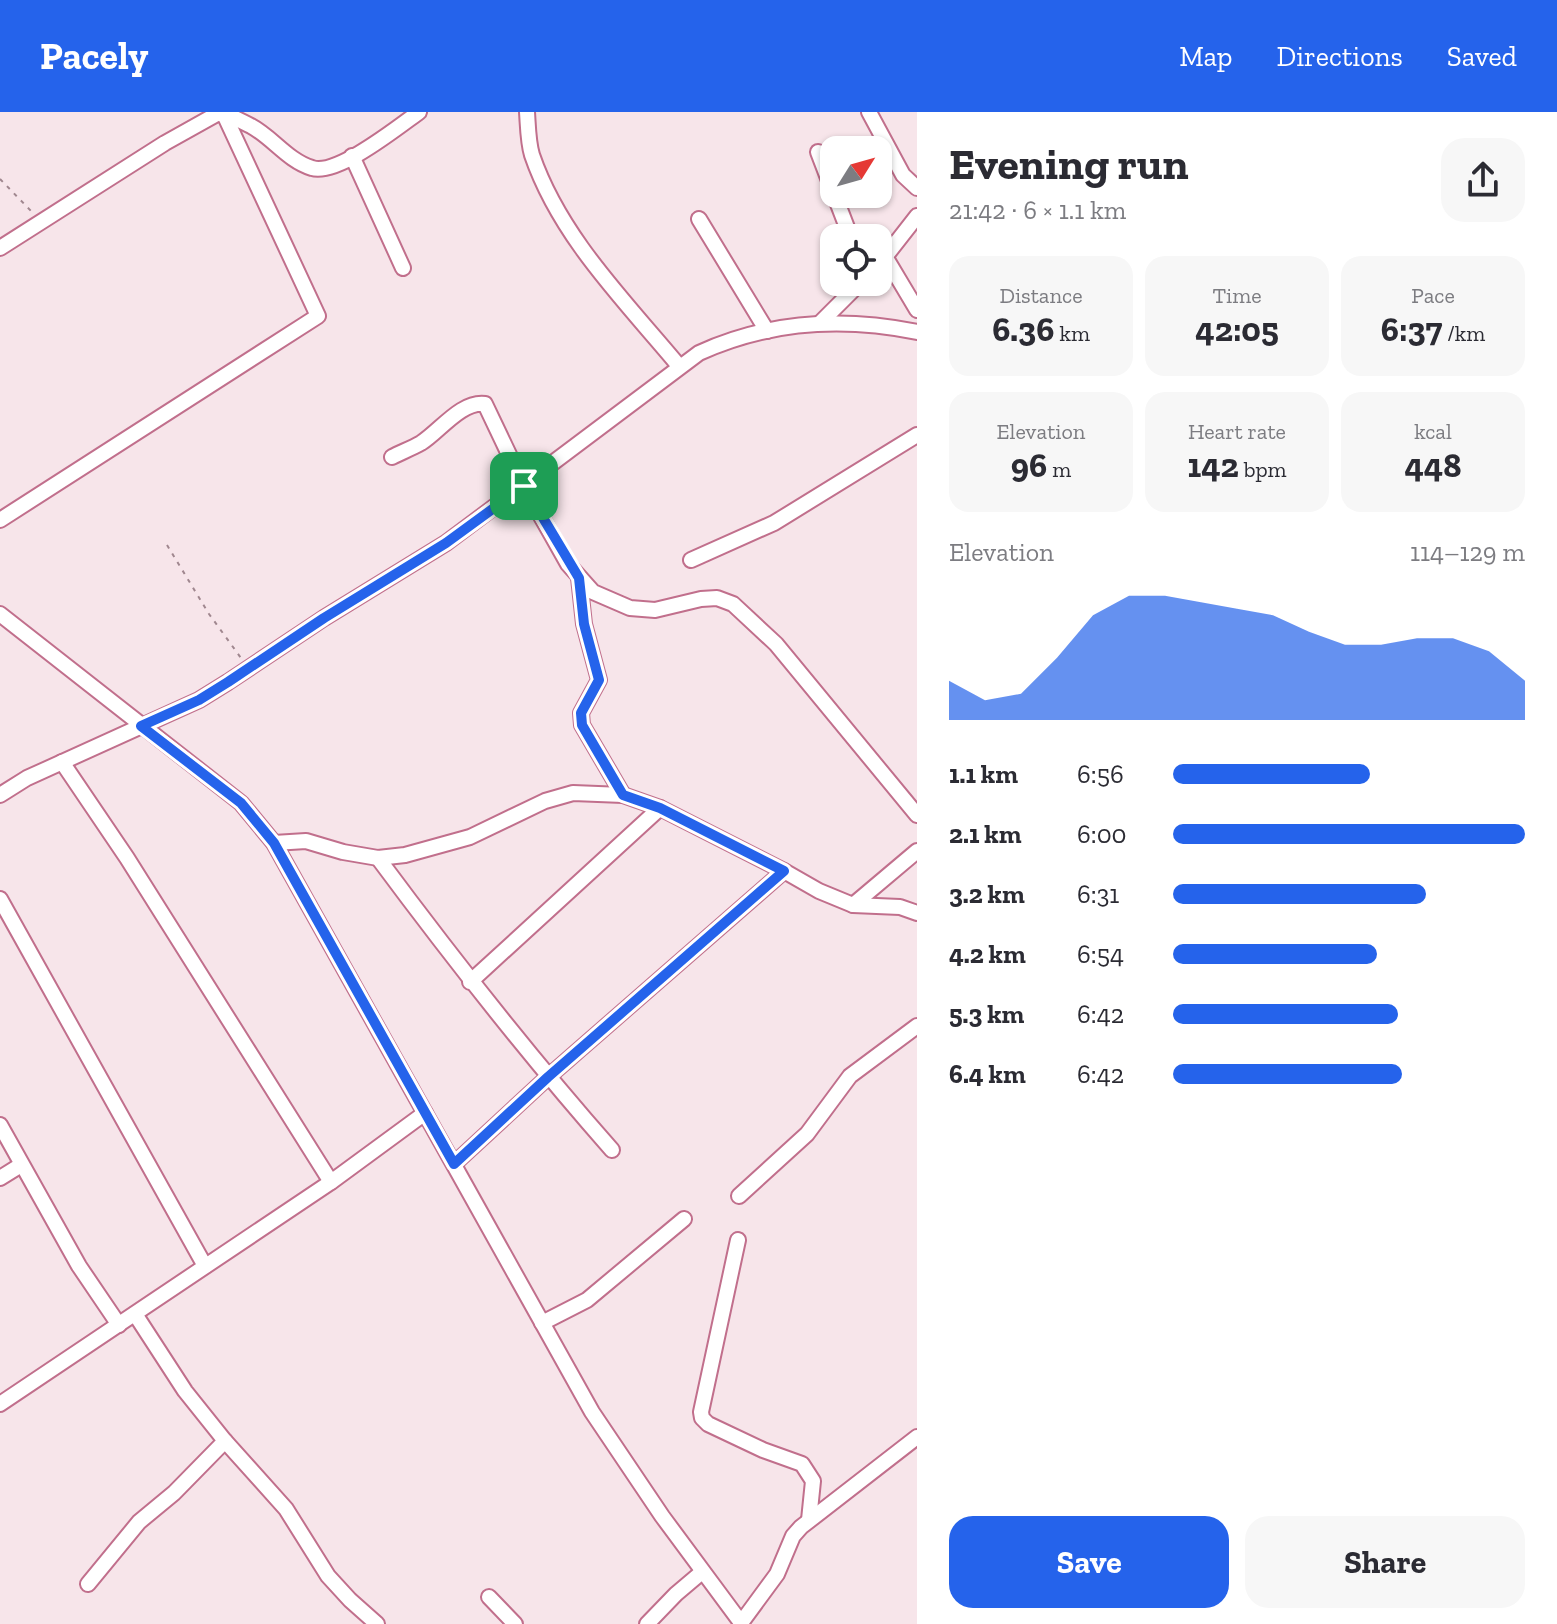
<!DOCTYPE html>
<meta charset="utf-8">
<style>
:root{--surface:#fff;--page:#f7f7f7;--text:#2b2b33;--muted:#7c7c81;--accent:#2563eb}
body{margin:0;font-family:"Zilla Slab",serif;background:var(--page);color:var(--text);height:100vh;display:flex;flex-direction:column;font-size:30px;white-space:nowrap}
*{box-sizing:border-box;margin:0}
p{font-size:26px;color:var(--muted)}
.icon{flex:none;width:44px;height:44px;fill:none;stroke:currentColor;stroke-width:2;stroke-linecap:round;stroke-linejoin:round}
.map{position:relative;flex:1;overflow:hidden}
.panel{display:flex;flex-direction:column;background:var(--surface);width:640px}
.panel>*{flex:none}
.needle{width:52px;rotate:53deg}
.fabs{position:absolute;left:820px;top:24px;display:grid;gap:16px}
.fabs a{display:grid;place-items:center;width:72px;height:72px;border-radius:16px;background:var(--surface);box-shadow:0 2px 6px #0004;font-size:40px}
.pin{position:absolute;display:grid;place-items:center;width:68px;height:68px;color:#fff;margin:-34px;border-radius:16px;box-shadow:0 4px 12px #0006}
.round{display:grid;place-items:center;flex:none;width:84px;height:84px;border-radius:24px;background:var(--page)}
.head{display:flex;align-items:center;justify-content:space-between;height:136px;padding:0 32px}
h1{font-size:44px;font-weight:700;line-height:60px}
.stats{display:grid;grid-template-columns:repeat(3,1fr);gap:12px;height:136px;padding:8px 32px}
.stats div{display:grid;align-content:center;border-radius:20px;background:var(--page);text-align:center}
.stats b{font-size:34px;font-weight:700}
.stats small{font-size:22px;font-weight:400}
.stats p{font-size:22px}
.chart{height:224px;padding:16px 32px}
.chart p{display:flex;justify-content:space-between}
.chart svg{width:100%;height:144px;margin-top:8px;fill:var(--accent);opacity:.7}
.cta{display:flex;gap:16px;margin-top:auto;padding:16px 32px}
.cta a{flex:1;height:92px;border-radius:24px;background:var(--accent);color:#fff;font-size:32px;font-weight:700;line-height:92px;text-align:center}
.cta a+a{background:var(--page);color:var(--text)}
ul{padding:0 32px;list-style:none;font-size:26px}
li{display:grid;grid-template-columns:128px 96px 1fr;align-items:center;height:60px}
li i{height:20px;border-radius:10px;background:var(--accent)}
header{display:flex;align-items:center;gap:48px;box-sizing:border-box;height:112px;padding:0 40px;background:var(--accent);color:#fff}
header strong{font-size:38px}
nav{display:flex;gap:44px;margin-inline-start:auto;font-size:28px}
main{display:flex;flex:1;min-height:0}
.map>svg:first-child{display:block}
</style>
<header>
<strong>Pacely</strong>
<nav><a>Map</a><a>Directions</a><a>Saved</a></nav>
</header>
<main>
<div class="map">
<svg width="917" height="1512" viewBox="0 0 917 1512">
<rect width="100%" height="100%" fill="#f7e5ea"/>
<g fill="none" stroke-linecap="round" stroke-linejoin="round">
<defs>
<g id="street">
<path d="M527 0C528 14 528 30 532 43 560 125 625 189 679 254"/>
<polyline points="869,0 903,63 917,76"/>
<polyline points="818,40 851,126"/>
<polyline points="352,44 403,156"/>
<polyline points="699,107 767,219"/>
<path d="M0 136 165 31 217 2C229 1 240 9 251 14 272 25 288 49 312 56 337 64 398 15 419 0"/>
<polyline points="886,146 917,198"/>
<polyline points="878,154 917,104"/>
<polyline points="821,210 861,170"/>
<path d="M392 345C402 340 412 336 421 331 440 319 461 289 485 292L524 374 568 452 593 480 630 496 655 498 701 487 717 486 733 492 776 532 917 703"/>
<polyline points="0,408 318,204 223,0"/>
<polyline points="691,448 774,411 917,323"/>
<polyline points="579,466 584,512 599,568 581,601 582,613 623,683"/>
<polyline points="0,502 241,691 274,731 592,1300 662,1404 742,1512"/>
<polyline points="62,650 127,746 331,1070"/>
<path d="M0 683 27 666 199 588 228 570 324 506 446 431 699 241C769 209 843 205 917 220"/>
<polyline points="274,731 306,729 343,740 378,746 405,743 470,725 545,689 573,681 623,683 660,696 784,759 819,779 853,793 900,795 917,801"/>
<path d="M378 746C453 847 529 944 612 1038"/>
<polyline points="0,787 205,1154"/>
<polyline points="853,793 917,739"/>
<polyline points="470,870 660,696"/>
<polyline points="0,1013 79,1154 119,1213"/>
<polyline points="454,1052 548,965 784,759"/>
<polyline points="0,1066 21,1053"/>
<polyline points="739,1084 807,1022 850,964 917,914"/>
<polyline points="738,1128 701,1300 702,1306 708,1312 763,1338 802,1352 813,1369 809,1408"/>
<polyline points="135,1202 185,1279 225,1329 286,1397 328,1464 350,1488 377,1512"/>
<polyline points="542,1211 587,1188 684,1107"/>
<polyline points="0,1292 331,1070 425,1001"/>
<polyline points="88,1472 139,1410 174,1381 225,1329"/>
<polyline points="489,1485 515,1512"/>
<polyline points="741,1511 777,1462 793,1424 801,1415 917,1325"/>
<polyline points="647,1512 676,1482 702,1460"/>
</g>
</defs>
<use href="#street" stroke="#c16f8c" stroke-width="18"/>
<g stroke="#a0878f" stroke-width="2" stroke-dasharray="4 6" stroke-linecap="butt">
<polyline points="0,67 33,101"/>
<polyline points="167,433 209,502 241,546"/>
</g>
<use href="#street" stroke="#fff" stroke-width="14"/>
</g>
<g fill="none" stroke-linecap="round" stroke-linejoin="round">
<defs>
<polygon id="route" points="524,374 579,466 584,512 599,568 581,601 582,613 623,683 660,696 784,759 548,965 454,1052 274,731 241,691 141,614 199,588 228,570 324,506 446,431"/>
</defs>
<use href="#route" stroke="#fff" stroke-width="16"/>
<use href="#route" stroke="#2563eb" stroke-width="10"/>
</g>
</svg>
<div class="fabs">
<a><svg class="needle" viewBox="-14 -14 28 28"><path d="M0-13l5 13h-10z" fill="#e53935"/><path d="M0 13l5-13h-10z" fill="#7c7c81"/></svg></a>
<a><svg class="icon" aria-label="locate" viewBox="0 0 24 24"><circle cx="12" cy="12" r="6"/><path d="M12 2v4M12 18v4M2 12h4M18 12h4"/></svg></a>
</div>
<div class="pin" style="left:524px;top:374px;background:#1e9e55"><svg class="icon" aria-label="arrive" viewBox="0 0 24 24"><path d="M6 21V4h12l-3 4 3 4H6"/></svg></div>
</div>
<section class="panel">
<div class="head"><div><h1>Evening run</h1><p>21:42 · 6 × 1.1 km</p></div><a class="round"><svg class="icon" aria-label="share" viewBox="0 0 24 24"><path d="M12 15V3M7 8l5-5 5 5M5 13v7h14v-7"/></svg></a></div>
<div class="stats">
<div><p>Distance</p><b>6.36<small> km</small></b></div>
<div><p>Time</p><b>42:05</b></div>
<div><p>Pace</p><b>6:37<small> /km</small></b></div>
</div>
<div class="stats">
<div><p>Elevation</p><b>96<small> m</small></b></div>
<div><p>Heart rate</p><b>142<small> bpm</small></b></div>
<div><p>kcal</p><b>448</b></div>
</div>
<div class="chart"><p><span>Elevation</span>114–129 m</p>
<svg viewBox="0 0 160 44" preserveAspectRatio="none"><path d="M0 44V32L10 38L20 36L30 25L40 12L50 6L60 6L70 8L80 10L90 12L100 17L110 21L120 21L130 19L140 19L150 23L160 32V44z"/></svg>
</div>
<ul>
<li><b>1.1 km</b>6:56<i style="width:56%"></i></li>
<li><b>2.1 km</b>6:00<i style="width:100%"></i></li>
<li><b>3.2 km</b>6:31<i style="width:72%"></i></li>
<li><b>4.2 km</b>6:54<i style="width:58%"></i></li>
<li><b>5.3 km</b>6:42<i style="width:64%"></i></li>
<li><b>6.4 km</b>6:42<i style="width:65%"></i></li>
</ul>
<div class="cta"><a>Save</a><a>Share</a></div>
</section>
</main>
